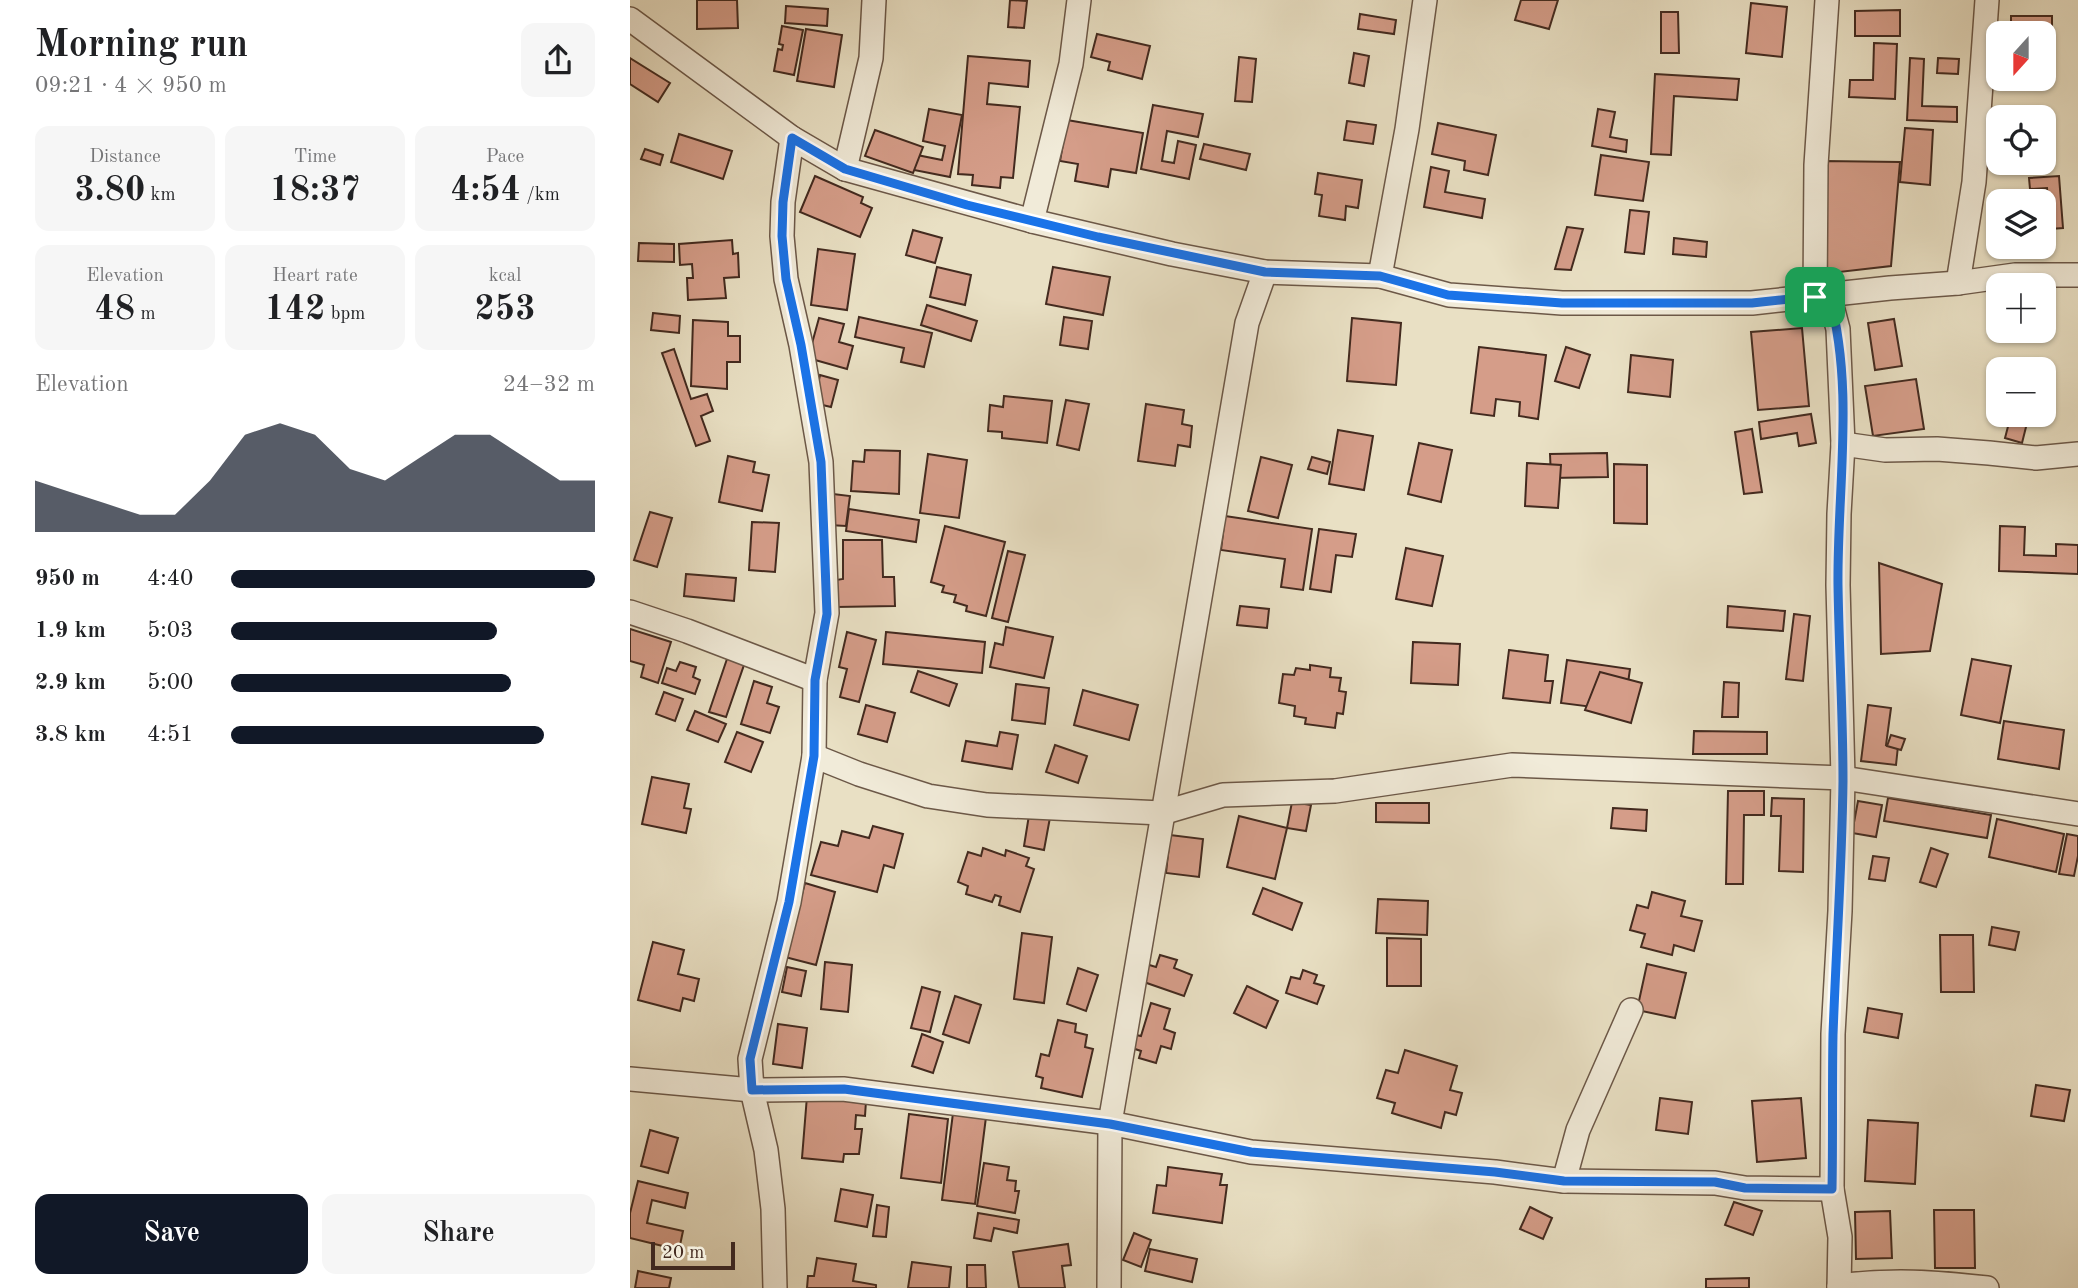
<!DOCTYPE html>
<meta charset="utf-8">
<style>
:root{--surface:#fff;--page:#f6f6f6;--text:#202124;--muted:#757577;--accent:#111827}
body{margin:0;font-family:"Old Standard TT",serif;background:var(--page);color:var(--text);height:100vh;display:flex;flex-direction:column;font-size:26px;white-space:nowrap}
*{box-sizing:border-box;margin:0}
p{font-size:23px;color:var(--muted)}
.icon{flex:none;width:38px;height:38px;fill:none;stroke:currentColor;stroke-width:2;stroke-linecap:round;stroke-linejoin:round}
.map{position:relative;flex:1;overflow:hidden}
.panel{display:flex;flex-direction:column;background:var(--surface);width:630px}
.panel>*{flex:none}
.needle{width:46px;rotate:201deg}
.buttons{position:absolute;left:1356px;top:21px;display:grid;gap:14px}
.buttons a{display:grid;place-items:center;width:70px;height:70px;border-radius:14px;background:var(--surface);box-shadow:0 2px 5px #0004;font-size:35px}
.scale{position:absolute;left:21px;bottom:18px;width:84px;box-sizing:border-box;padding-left:7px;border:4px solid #432a1f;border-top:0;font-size:19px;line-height:24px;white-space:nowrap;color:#432a1f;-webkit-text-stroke:5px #f1ebd9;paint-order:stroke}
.pin{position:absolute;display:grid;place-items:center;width:60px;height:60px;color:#fff;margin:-30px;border-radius:14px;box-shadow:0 4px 10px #0006}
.round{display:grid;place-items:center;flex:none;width:74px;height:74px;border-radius:14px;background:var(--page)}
.head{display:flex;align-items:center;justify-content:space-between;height:119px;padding:0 35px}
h1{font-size:38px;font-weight:600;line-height:52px}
.figures{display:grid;grid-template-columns:repeat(3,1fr);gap:10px;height:119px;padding:7px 35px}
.figures div{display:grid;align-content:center;border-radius:14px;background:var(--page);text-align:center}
.figures b{font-size:35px;font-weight:600}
.figures small{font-size:19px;font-weight:400}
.figures p{font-size:19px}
.chart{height:196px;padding:14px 35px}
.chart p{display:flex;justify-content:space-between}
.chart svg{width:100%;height:126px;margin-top:7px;fill:var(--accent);opacity:.7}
.cta{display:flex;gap:14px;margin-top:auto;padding:14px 35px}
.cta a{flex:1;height:80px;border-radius:14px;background:var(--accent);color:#fff;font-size:28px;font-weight:600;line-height:80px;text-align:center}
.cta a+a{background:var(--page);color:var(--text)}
ul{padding:0 35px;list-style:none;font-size:23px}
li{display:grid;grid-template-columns:112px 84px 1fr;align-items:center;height:52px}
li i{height:18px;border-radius:9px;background:var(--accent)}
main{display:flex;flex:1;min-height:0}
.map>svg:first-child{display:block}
</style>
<main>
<section class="panel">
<div class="head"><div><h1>Morning run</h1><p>09:21 · 4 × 950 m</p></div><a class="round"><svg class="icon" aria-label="share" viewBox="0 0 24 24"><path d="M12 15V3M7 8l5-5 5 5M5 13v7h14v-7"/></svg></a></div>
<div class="figures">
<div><p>Distance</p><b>3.80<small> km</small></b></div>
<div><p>Time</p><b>18:37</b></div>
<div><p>Pace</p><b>4:54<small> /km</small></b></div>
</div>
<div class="figures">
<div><p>Elevation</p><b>48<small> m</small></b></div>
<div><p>Heart rate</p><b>142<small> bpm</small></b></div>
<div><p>kcal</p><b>253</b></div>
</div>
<div class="chart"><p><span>Elevation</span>24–32 m</p>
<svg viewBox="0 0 160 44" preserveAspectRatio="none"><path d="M0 44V26L10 30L20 34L30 38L40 38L50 26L60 10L70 6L80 10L90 22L100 26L110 18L120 10L130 10L140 18L150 26L160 26V44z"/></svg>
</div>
<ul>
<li><b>950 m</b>4:40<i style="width:100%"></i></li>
<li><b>1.9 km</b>5:03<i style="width:73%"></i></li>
<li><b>2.9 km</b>5:00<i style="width:77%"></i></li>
<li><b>3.8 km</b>4:51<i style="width:86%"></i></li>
</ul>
<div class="cta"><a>Save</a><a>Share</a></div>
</section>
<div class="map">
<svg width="1448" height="1288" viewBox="0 0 1448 1288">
<rect width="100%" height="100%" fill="#e9e0c4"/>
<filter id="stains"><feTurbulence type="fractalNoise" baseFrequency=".00286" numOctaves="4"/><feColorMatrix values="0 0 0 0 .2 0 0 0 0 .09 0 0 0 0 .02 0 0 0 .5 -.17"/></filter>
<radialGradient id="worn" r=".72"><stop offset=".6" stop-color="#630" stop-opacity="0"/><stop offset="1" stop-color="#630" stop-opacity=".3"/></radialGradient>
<g fill="#d59d89" stroke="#432a1f" stroke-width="2">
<polygon points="67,0 107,0 108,28 67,29"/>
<polygon points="380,0 397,1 394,28 378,27"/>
<polygon points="891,0 928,0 919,29 885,20"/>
<polygon points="1121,3 1157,7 1152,57 1116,53"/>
<polygon points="156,6 198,9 197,26 155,23"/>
<polygon points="1270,10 1270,36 1225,36 1225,11"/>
<polygon points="1031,12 1048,12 1049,53 1031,53"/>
<polygon points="730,14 766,20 764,34 728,29"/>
<polygon points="1381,16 1422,16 1422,37 1414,37 1414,33 1381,33"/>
<polygon points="152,26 173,30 164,75 144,71 148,49 152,50 153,45 149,44"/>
<polygon points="176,29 212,35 204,87 167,81"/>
<polygon points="467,34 520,46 512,79 478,70 480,62 461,57"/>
<polygon points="1244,43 1267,44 1265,99 1219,97 1220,80 1243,80"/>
<polygon points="724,53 739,56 734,86 719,83"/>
<polygon points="338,56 400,61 398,87 359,83 357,104 390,107 383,178 371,177 370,188 342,185 343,175 328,174"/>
<polygon points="609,57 626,59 622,102 605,101"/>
<polygon points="0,58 40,83 28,102 0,84"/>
<polygon points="1280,58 1294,59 1292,106 1327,107 1327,122 1277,120"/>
<polygon points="1308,58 1329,59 1328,74 1307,73"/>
<polygon points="1025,74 1109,79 1107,100 1044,96 1041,155 1021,154"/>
<polygon points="523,105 573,114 568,137 537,131 532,161 544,163 548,141 566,145 559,179 511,169"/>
<polygon points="299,109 332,115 320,177 279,169 282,154 312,160 315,146 293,141"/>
<polygon points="968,109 985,112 980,137 997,140 996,152 962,146"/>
<polygon points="437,120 513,133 506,173 481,169 478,187 445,181 448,164 430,161"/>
<polygon points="717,121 746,125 743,144 714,140"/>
<polygon points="808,123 866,135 858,175 834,170 835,161 802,154"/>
<polygon points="1275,128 1303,130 1300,185 1270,182"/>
<polygon points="245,130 293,147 283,173 235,156"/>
<polygon points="49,134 102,151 93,179 41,162"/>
<polygon points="574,144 620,154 616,170 570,159"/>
<polygon points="15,149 33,155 30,165 11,159"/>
<polygon points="971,155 1019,162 1013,201 965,195"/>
<polygon points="1194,161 1270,162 1261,266 1192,274"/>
<polygon points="801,167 819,171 815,192 855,199 852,218 794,207"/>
<polygon points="688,173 732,180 728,208 716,206 715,220 689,216 692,195 685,194"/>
<polygon points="185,176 233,197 231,203 242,208 230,237 170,212"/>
<polygon points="1429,176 1433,228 1420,229 1417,188 1400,189 1399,178"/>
<polygon points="1000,210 1019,212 1014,254 995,252"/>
<polygon points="937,227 953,229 941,270 925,269"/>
<polygon points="283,230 312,238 305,263 276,255"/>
<polygon points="1044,238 1077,242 1076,257 1043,254"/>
<polygon points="102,240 103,254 108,253 109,277 94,278 96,298 58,300 57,278 63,278 62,264 50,265 49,244"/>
<polygon points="9,243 44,244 44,262 8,261"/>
<polygon points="188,249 225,254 217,310 181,305"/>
<polygon points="307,267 341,275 335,305 300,297"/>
<polygon points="423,267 480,277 473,315 416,304"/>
<polygon points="297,305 347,321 341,341 291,325"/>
<polygon points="23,313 50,316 49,333 21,330"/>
<polygon points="229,317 302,333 294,367 271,362 274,348 225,337"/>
<polygon points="434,317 462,321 458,349 430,345"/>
<polygon points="189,318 214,324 209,342 223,346 217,369 178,358"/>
<polygon points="722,318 771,323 766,385 717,381"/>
<polygon points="1264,319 1272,366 1245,370 1238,323"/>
<polygon points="63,320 98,322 98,336 110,336 110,362 97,362 97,389 61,386"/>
<polygon points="1172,328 1179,406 1128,410 1121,332"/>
<polygon points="849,347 916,355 908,419 889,416 890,402 866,399 864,416 841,413"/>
<polygon points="936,347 960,355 949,388 925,381"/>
<polygon points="44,349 61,399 77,394 83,411 71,416 80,441 66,446 32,353"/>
<polygon points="1001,355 1043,360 1040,397 998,392"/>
<polygon points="190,375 208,380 201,407 184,403"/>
<polygon points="1286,379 1294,429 1243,436 1235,386"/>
<polygon points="374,396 422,401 417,443 372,438 372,432 358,431 360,405 373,407"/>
<polygon points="436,400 459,404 449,450 427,445"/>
<polygon points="516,404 554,410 552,424 562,426 560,447 548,445 545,466 508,461"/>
<polygon points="1181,414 1186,443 1169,446 1167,433 1131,439 1129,422"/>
<polygon points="1381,415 1399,415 1392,443 1375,438"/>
<polygon points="1122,429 1132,492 1114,494 1105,432"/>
<polygon points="708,430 743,436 734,490 699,484"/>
<polygon points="789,443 822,450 811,502 778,494"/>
<polygon points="235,450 270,451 269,494 221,491 223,461 234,462"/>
<polygon points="977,453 978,477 921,478 920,454"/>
<polygon points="298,454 337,460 329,518 290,513"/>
<polygon points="98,456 125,462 123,472 139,475 132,511 89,502"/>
<polygon points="631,457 662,465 648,518 618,511"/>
<polygon points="682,457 700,462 697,474 678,469"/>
<polygon points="897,463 931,465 928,508 895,506"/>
<polygon points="984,464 1017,465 1017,524 984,523"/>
<polygon points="203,494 220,496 216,526 199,525"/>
<polygon points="219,509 289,520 286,542 216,531"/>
<polygon points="20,512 42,518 27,567 4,560"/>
<polygon points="595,516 682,529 673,590 651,587 655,559 591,550"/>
<polygon points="122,522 149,523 145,572 119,570"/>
<polygon points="315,526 375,542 356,616 336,611 337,606 324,602 326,595 312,592 314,586 301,582"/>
<polygon points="1370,526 1395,527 1394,555 1426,556 1426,544 1448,545 1448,574 1369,571"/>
<polygon points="689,529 726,534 722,557 706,555 701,592 680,589"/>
<polygon points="213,540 252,540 253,577 264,577 265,606 206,607 206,580 213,579"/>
<polygon points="776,548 813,556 802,606 766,599"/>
<polygon points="378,551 395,555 378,622 362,618"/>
<polygon points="1249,563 1312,584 1300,651 1251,654"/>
<polygon points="56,574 106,578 104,601 54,596"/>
<polygon points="610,606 639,609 637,628 607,625"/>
<polygon points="1098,606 1155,611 1153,631 1097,627"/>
<polygon points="1164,614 1180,616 1173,681 1156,679"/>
<polygon points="376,627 423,637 414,678 360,667 365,643 373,645"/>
<polygon points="0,629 41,642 28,683 11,677 14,665 0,661"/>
<polygon points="217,632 246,640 229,702 210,697 217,669 209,667"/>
<polygon points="256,632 355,642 352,673 253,664"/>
<polygon points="783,642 830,644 828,685 781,683"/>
<polygon points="879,650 918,655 915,681 923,681 920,703 873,698"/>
<polygon points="98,656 115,662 96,717 79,712"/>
<polygon points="1342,659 1381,666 1370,723 1331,715"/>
<polygon points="937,660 1000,669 994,711 931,703"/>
<polygon points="50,662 66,667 63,677 70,680 65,694 32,683 37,668 46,671"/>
<polygon points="680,665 701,668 700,677 711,678 709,691 716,692 713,714 707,713 705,728 675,724 676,718 664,716 665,706 649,703 653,674 664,675 666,668 680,670"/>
<polygon points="288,671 327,684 319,706 281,692"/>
<polygon points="970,672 1012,683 1001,723 955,710"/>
<polygon points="124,681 142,687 137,703 149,707 140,733 111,724"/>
<polygon points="1094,682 1109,683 1108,717 1092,717"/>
<polygon points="386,684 419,688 415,724 382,720"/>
<polygon points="453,690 508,705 499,740 444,725"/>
<polygon points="34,692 53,699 45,721 26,714"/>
<polygon points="236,705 265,713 257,742 228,734"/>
<polygon points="1238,705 1261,708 1256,745 1268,746 1266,765 1231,761"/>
<polygon points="65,711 96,724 88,742 57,730"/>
<polygon points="1374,721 1434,730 1429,769 1368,759"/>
<polygon points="1064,731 1137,732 1137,754 1063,754"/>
<polygon points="107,732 133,742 121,772 95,762"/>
<polygon points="370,732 388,735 382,769 332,761 336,741 367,746"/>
<polygon points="1261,735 1275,739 1271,750 1257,746"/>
<polygon points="425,745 457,756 448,783 416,772"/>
<polygon points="22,777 59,784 54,808 61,809 56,833 12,824"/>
<polygon points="1098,791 1134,791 1134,815 1114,815 1113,884 1096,884"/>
<polygon points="1142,798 1174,799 1173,872 1149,871 1151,816 1141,816"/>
<polygon points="1258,798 1361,815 1357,838 1254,821"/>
<polygon points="1228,801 1252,805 1246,837 1222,833"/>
<polygon points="662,802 681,805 676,831 657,828"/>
<polygon points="746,803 799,803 799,823 746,822"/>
<polygon points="983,808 1017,810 1016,831 981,828"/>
<polygon points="400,809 421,812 414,850 394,846"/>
<polygon points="609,816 657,828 645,879 597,867"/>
<polygon points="1367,819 1434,834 1426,872 1359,857"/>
<polygon points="243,826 273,834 264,868 254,865 247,892 181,875 191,842 208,846 212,831 239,838"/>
<polygon points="1437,834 1448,836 1448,856 1444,876 1429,874"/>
<polygon points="540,835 573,839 569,877 536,873"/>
<polygon points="353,848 375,856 376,850 399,858 396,866 404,869 390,912 369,905 371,897 365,895 362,902 336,894 338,886 328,882 338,852 351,856"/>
<polygon points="1301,848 1318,854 1306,887 1290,882"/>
<polygon points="1243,856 1259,858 1255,881 1239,879"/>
<polygon points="175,883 205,892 186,965 155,957"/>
<polygon points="633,888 672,903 662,930 623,914"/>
<polygon points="1022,892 1055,901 1051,916 1072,921 1064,951 1044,945 1042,955 1011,947 1015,934 1000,930 1007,905 1018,908"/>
<polygon points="748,899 798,901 797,935 746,933"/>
<polygon points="1362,927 1389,932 1385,950 1359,945"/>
<polygon points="392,933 422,937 414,1003 384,999"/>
<polygon points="1310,935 1343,935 1344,992 1311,992"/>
<polygon points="757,938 791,939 791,986 757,986"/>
<polygon points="23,942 54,950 48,974 69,979 64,1001 53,998 50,1011 8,1000"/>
<polygon points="530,955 547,960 544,968 562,975 554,996 511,981 516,964 526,967"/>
<polygon points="195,962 222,965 218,1012 191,1009"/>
<polygon points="1017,964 1056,973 1045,1018 1007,1010"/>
<polygon points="157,967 176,971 171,996 152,992"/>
<polygon points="448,968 468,975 456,1011 437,1004"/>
<polygon points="673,970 687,975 684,983 694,986 687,1004 656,993 661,977 670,979"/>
<polygon points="617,986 648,1001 636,1028 604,1013"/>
<polygon points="292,987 310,992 300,1032 281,1028"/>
<polygon points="325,996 351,1005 339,1043 313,1034"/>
<polygon points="521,1003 540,1009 534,1029 545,1033 541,1049 531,1046 526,1063 509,1058 511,1051 502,1048 506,1035 511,1036"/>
<polygon points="1238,1008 1272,1014 1268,1038 1234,1032"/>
<polygon points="428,1020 446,1024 445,1032 457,1035 455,1047 463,1049 452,1097 411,1088 413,1078 406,1076 411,1054 419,1056"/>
<polygon points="148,1024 177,1028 172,1068 143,1064"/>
<polygon points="292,1034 313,1042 303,1073 282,1066"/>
<polygon points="775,1050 827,1066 820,1090 832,1093 826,1115 815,1112 811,1128 762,1113 765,1103 747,1098 756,1070 768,1073"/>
<polygon points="1406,1085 1440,1090 1434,1121 1401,1116"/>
<polygon points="177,1096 236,1101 235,1116 226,1115 225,1129 232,1129 229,1154 214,1154 213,1162 172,1158"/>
<polygon points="1030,1098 1062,1102 1058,1134 1026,1130"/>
<polygon points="1171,1098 1176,1158 1127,1162 1122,1101"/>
<polygon points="323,1113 356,1117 345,1204 312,1200"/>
<polygon points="279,1114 318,1119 311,1183 271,1178"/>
<polygon points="1238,1120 1288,1123 1285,1184 1235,1181"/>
<polygon points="20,1130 48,1138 38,1173 11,1166"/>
<polygon points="354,1163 379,1167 377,1180 386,1181 385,1191 389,1191 385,1213 347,1206"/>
<polygon points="538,1167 592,1174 590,1185 597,1185 592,1223 523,1213 527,1185 536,1186"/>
<polygon points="8,1181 58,1193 55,1208 22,1200 17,1223 53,1231 49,1250 0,1238 0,1213"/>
<polygon points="211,1189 243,1195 237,1227 205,1221"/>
<polygon points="1104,1202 1132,1211 1123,1235 1095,1225"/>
<polygon points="247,1205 259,1207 256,1237 243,1236"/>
<polygon points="900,1207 922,1218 913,1239 890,1229"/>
<polygon points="1304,1210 1344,1210 1345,1268 1305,1268"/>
<polygon points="1260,1211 1262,1258 1226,1259 1225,1212"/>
<polygon points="348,1213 389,1220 387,1233 364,1228 361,1241 344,1238"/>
<polygon points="504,1233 521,1240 511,1267 493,1260"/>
<polygon points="438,1244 441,1265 432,1266 435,1288 389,1288 383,1252"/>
<polygon points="520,1249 567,1259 562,1282 515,1271"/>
<polygon points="187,1258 226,1264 223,1281 246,1285 246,1288 177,1288 178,1276 184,1276"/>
<polygon points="282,1262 321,1267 319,1288 278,1288"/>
<polygon points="337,1265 355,1265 356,1288 337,1288"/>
<polygon points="8,1271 41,1278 39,1288 5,1288"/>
<polygon points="1119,1278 1119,1288 1076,1288 1076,1279"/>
</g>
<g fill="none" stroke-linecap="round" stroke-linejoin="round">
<defs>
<g id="street">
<polyline points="0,19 162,138 215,169 402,221 542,254 635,272 750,276 819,295 932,303 1122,303 1260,288 1328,283 1385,275 1448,275"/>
<polyline points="215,169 241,58 244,0"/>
<polyline points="402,221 441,64 449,0"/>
<polyline points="750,276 777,129 795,0"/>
<polyline points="1328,283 1344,182 1357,0"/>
<polyline points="1199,295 1208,329 1213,444 1209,514 1208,585 1213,778 1210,911 1203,1034 1202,1189 1210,1237 1209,1288"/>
<polyline points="1185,297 1186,165 1197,0"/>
<polyline points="1213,444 1255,450 1307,449 1359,453 1406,458 1448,454"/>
<polyline points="0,612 57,631 185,680"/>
<polyline points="184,756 229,774 298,796 357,805 532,813 593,795 705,791 882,765 1213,778 1448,814"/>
<polyline points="0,1079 122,1090 213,1089 480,1123 621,1152 865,1172 934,1181 1085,1183 1115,1188 1202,1189"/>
<polyline points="934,1181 948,1130 1001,1010"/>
<path d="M1209 1286C1262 1279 1305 1282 1357 1288"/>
<polyline points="145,1288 143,1209 136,1150 122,1090 120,1059 159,902 184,756 185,680 197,613 191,462 171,345 156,279 152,236 153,202 162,138"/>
<polyline points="479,1288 480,1123 617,323 635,272"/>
</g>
</defs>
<use href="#street" stroke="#6c5848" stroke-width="26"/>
<use href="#street" stroke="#f1ebd9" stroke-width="23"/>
</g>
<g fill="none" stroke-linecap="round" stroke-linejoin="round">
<defs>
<path id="route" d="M162 138 215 169 337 205 468 237 635 272 750 276 818 295 932 303H1122L1199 295C1225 389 1207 488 1208 585 1209 650 1213 715 1213 781 1212 866 1206 950 1203 1035 1202 1086 1203 1137 1202 1189L1115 1188 1085 1182 934 1181 865 1172 621 1152 480 1124 214 1089 122 1090 120 1059 159 902 184 756 185 680 197 614 191 462 171 345 156 279 152 236 153 202Z"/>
</defs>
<use href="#route" stroke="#fff" stroke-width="14"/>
<use href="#route" stroke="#1a73e8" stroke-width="9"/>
</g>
<rect width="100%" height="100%" filter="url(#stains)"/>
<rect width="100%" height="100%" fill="url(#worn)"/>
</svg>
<div class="buttons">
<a><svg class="needle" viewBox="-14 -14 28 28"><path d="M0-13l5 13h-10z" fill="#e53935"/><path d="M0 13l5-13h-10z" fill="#757577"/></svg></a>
<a><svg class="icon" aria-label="locate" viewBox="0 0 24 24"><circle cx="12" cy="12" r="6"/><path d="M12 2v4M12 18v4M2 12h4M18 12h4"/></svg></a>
<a><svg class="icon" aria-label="layers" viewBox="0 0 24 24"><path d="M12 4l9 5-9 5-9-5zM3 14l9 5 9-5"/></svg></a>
<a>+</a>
<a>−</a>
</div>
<div class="scale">20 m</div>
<div class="pin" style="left:1185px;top:297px;background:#1e9e55"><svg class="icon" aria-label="arrive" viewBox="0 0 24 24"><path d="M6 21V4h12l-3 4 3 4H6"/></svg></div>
</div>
</main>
